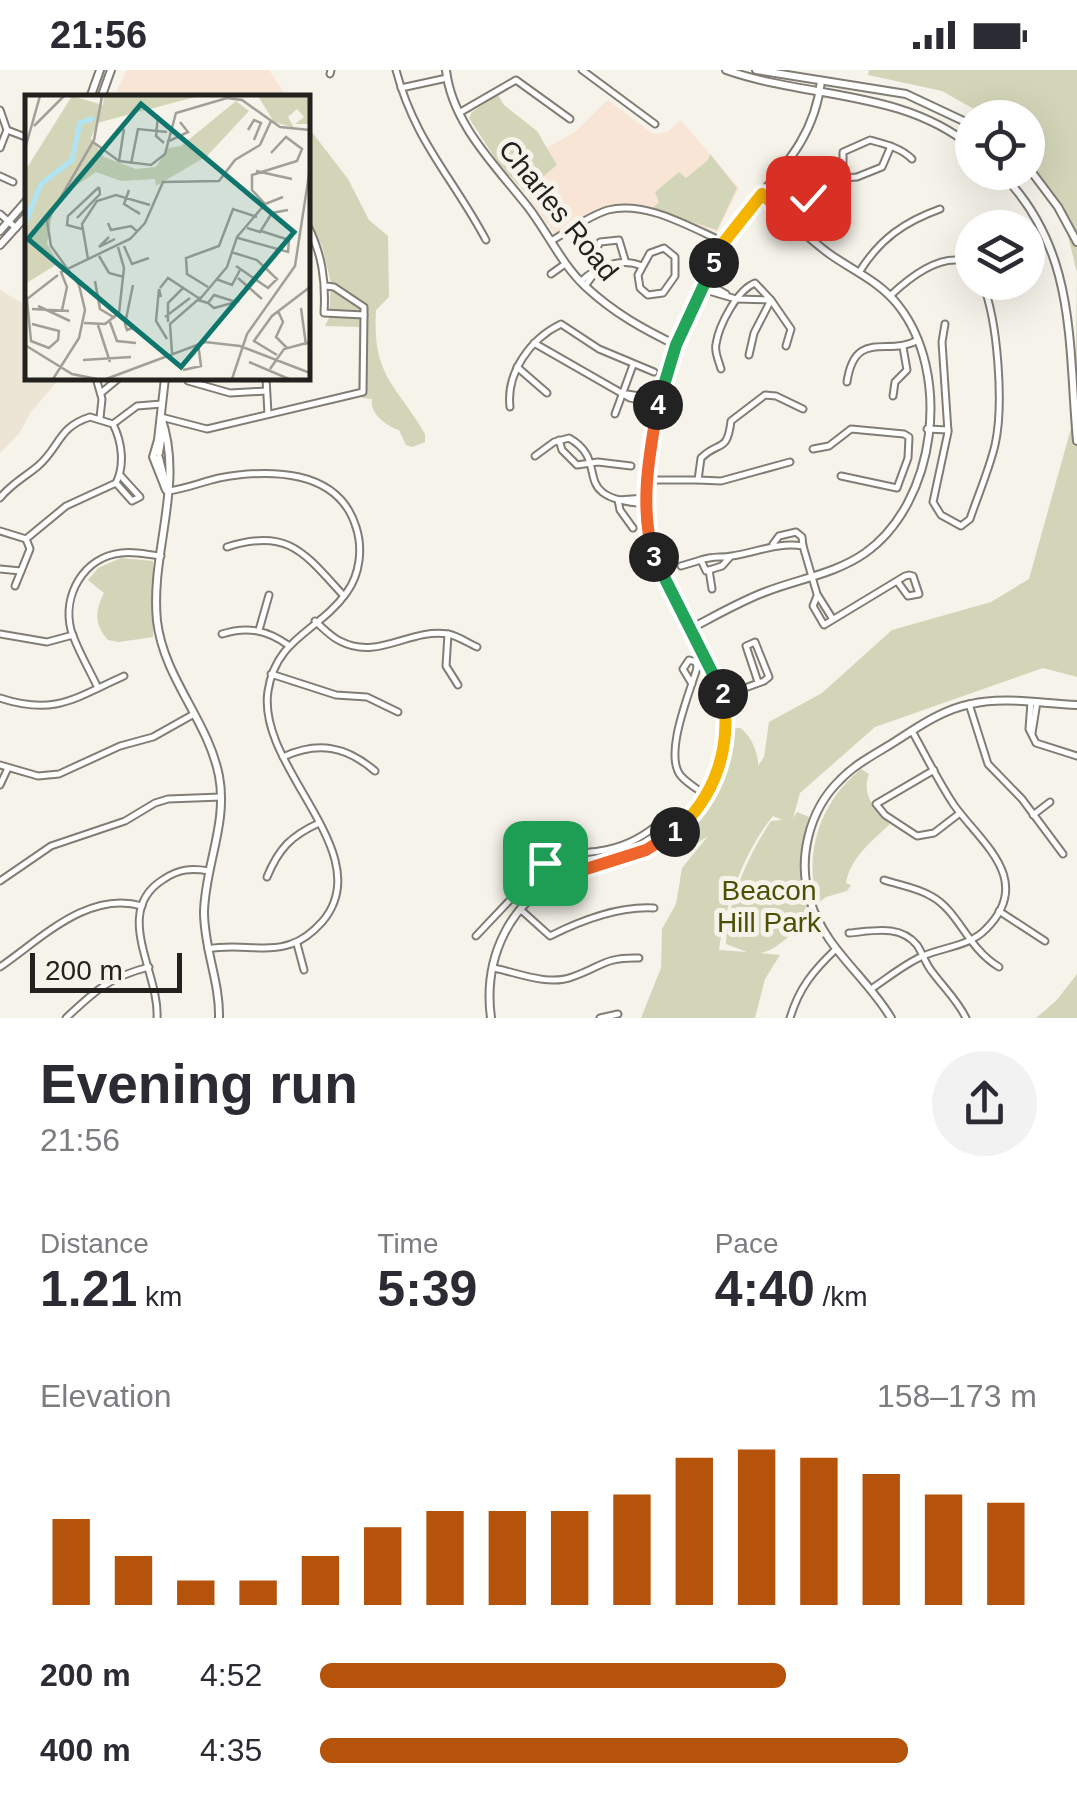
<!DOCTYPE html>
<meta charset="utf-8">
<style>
:root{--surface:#fff;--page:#f2f2f3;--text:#2b2b33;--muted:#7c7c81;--accent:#b45309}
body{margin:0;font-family:Helvetica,sans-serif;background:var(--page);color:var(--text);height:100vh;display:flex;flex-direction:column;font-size:38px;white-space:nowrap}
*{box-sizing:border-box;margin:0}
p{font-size:32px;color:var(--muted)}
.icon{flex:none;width:55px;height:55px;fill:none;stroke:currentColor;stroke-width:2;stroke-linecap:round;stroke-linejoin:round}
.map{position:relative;height:948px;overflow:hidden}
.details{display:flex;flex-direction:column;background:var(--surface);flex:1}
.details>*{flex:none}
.buttons{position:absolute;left:955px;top:30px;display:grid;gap:20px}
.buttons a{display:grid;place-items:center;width:90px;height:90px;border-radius:50%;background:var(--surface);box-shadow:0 10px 40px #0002;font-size:50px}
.scale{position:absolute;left:30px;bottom:25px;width:152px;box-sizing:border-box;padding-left:10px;border:5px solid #22211e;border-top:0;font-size:28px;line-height:35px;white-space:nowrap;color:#22211e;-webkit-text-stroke:8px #f6f3ea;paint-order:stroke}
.pin{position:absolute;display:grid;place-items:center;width:85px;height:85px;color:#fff;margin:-42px;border-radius:20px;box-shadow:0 5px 15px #0006}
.km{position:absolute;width:50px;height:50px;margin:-25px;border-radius:50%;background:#222;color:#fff;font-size:28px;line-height:50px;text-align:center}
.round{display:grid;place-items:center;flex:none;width:105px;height:105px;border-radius:52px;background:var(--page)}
.overview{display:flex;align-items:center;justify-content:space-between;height:170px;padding:0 40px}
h1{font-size:55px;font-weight:700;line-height:75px}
.figures{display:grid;grid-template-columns:repeat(3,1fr);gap:15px;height:170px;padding:10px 40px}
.figures div{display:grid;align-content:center}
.figures b{font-size:50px;font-weight:700}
.figures small{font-size:28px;font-weight:400}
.figures p{font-size:28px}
.chart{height:280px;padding:20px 40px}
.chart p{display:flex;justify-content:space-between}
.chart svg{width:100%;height:180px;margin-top:10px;stroke:var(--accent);stroke-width:6}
ul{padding:0 40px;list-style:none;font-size:32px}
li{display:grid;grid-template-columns:160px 120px 1fr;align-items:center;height:75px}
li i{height:25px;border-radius:12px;background:var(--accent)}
.status{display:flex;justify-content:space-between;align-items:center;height:70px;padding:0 50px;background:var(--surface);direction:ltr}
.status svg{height:28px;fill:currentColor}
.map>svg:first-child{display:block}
</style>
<div class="status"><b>21:56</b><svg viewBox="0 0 49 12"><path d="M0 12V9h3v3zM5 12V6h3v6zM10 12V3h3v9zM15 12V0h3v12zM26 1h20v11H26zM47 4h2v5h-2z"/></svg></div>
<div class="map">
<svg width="1077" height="948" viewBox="0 0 1077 948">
<rect width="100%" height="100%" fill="#f6f3ea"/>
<polygon fill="#ece5d6" points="0,220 27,236 28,308 60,308 31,342 19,364 0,383"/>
<g fill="#f9e5d6">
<polygon points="127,0 269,0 287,27 118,27 117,20"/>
<polygon points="608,30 653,64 667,62 681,50 739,118 717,162 661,142 635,137 607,138 556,166 525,122 557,95 547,78 575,62"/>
</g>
<g fill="#d3d5b8" fill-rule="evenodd">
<path d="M869 0H1077V607L1043 598 875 657 800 723 793 748 797 742 809 747C798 787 798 820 815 859 791 855 782 880 760 883L780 885 765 909 755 948H641L661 898 662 859 676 834 682 798 708 766 690 778 678 767C711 738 729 702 732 658H740C751 665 759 684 758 696L764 687 769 652 822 623 892 560 991 532 1029 509 1075 344 1077 203 1060 133 1028 100V48L981 47 979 42 942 21 868 5ZM773 746 782 750 771 751C748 786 727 832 726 874L747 882 719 880C725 835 744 781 773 746Z"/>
<polygon points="498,25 504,35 537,61 557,95 525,122 498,93 469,48 472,42"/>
<path d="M308 57 348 109 369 150 388 166 389 227 376 240C372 307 396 314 425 364V372L412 377 406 375 399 360C386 356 369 343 372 329L363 328 358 318 359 257 325 256 329 248 331 213 322 176 308 146Z"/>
<polygon points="710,84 737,118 717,160 652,139 659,132 655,122 679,102 686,108 708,90"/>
<path d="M121 488 153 491V567L119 572 108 570C94 554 95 541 104 523L88 510 98 498Z"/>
<path d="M861 699 869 704C861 724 875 741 890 754 872 771 850 788 846 813L851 815 847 821 826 827 818 833C803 783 820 732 861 699Z"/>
<polygon points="1077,904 1077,948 1036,948 1056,931"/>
</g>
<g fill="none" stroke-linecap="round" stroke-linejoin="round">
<defs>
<g id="street">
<path d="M396 0C414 70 453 108 486 170"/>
<polyline points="582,0 655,54"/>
<polyline points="330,4 331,0"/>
<polyline points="401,18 447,8"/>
<polyline points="0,40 7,60 0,78"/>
<polyline points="459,43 516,10 570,49"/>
<polyline points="7,60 28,68"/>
<path d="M891 76 882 97 857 107 843 108V82L870 70C885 74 901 78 912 89"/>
<polyline points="0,106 13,112"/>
<polyline points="0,144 16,158"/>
<polyline points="795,154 811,137"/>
<path d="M308 156C322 184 326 211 324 243L364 245V237L334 217 326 216"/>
<polyline points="799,158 813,139 823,140 842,124 843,108 826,111 810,125 813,139"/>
<path d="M551 171C569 161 588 146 608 140 646 130 691 158 724 172"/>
<polygon points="664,178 675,187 675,206 663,223 648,225 640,218 638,205 650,183"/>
<polyline points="602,198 596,180 600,172 619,170 625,190"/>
<path d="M860 201C880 169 904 152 940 139"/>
<polyline points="551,204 565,194"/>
<path d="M581 211C598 196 621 187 642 196"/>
<polyline points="705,212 726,224"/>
<polyline points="585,216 597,200"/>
<polyline points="702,219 736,229 771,230 791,259 786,276"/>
<path d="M890 226C910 207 944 180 972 194"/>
<path d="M945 254 942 272 948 362 933 432 941 445 961 456 970 449C978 425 989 400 995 375 1004 335 998 250 982 212"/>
<polyline points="534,273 630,328 658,335"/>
<polyline points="517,297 547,323"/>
<path d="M721 299C719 291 714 282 716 274 719 255 737 220 755 213L771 230 754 263 749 285"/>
<polyline points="96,308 102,329 100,348"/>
<polyline points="266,308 268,344"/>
<polyline points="188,311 230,323 266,321"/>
<path d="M847 312C855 258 888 287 918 270"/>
<polyline points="101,323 119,308"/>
<polyline points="627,324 659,329"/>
<polyline points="893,326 895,312 907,300 903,277"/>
<path d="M510 337C506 303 530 269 561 254L599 279 654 302"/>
<polyline points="615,344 633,295"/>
<polyline points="161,347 207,359 363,322 364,245"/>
<polyline points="113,354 137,336 162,334"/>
<polyline points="927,359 948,360"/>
<polyline points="559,370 562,380 577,395 598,392 631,396"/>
<polyline points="813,379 829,376 851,359 904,364 909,367 908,388 897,418 841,406"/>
<path d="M535 386 554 372 569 368C613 393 565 428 646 434"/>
<path d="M648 410H698L701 388C719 370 727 384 731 351L765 325 776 326 803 339"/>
<polyline points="698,410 721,411 790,392"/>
<polyline points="116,413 132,431 140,427 120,405"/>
<path d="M167 421C186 419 201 412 219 408 268 399 338 398 356 457 363 478 360 504 347 522 320 561 276 567 268 621 256 698 381 784 322 852 313 862 304 870 291 874 266 883 237 873 208 879"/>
<path d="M0 428C11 414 25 407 38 396 60 377 58 357 90 347L113 354C122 372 125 395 116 413L66 436 26 469 0 461"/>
<polyline points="618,430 620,440 633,458"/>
<polyline points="618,430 646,428"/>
<polyline points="773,474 779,466 796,462 802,467 803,476"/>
<path d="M227 477C289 457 305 484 344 526"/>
<path d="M730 487 722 496 706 501 701 490C712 486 721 488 732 486 758 482 777 472 803 476L817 524 832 548"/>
<polyline points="681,496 701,490"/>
<polyline points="0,499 21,501"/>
<polyline points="709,500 712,519"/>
<polyline points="15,516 30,479 26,469"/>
<polyline points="817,526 813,536 824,555 905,506 909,505 913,506 919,524 908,526 897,511"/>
<path d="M315 551C323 558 331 567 340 571 378 591 409 558 448 564 458 566 468 573 477 577"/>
<polyline points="259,560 269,525"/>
<polyline points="0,564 47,572 73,565"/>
<path d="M222 564C247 556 267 560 288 575"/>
<polyline points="448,564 446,596 458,615"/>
<polyline points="271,604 336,625 367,627 398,642"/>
<path d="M692 614 683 599 689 590 696 592 697 598C690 622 663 685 681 706 688 714 699 720 707 726"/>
<path d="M98 618C89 599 77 579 71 560 62 525 84 487 121 483 135 481 148 485 161 486"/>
<polyline points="723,626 764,611 769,607 755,572 746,576 758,612"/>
<path d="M0 628C55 646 75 628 124 606"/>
<polyline points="1031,632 1029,659 1036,673 1077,686"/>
<polyline points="969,634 988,694 1022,729 1063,784"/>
<polyline points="1032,663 1037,632"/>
<path d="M283 687C318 671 346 676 375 701"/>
<polyline points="0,695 38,706 59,704 120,676 153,667 194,644"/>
<polyline points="934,700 876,734 885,745 917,766 934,763 960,743"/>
<polyline points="0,715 8,698"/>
<polyline points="1033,745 1050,732"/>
<polyline points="555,787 564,807"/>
<path d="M267 807C279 778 291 766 319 753"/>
<path d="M884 810C899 815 918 818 931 826 959 841 967 878 999 897"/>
<polyline points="0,811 51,776 125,751 155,733 168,729 221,727"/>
<path d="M520 839 550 866C582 850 618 836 654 838"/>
<polyline points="999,841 1045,871"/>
<path d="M849 863C873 861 900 854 917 875 923 884 926 895 933 903 945 919 957 930 966 948"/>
<path d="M476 866 545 793C563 782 579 784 599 781 622 778 640 769 657 755"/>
<polyline points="297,874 304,900"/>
<path d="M0 897C41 869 88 820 142 836"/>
<path d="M494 898C518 903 548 916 572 907 602 897 603 887 639 888"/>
<path d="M871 919C888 908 904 894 923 886 944 877 970 876 986 859 1035 810 981 773 954 735 938 711 926 686 912 661"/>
<path d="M66 948C95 921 109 907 149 897"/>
<path d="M157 948C160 903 111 841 164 809 179 799 191 798 209 801"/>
<polyline points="600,948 618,944"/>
<path d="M790 948C799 918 813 901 836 879"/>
</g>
<g id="secondary">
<path d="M446 0C452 54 496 96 528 137 548 163 562 195 586 217 614 243 643 259 676 275"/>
<path d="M726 0C809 29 901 19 972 77"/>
<polyline points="756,0 906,24 972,55"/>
<polyline points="90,28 100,0"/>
<polyline points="101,28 111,0"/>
<polyline points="1028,97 1058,137 1077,172"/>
<path d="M1000 102C1077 178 1068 273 1077 371"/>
<polyline points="0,161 28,129"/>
<polyline points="0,175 28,144"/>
<polyline points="165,308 158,370 153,387 166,420"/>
<path d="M161 347C185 415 150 482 157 551 164 609 208 650 219 706 228 753 205 796 204 842 204 879 220 912 219 948"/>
<polyline points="159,383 162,364"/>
<polyline points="159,388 167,420"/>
<path d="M690 559C715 546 739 532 765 522 798 509 835 504 865 483 937 432 952 303 898 235 880 212 854 201 831 185 806 167 784 144 761 124"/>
<path d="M491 948C483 889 509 830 566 806 621 783 672 782 707 725 776 613 635 533 647 421 651 384 654 345 664 308 673 277 688 247 702 218 710 202 716 184 725 170 762 114 813 83 821 11"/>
<path d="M891 948C866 906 824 878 810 830 797 789 809 740 840 710 855 694 877 683 896 671 919 656 944 639 971 634 1005 626 1042 634 1077 635"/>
</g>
</defs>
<use href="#street" stroke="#807d75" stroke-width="9"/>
<use href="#secondary" stroke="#807d75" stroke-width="10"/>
<use href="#street" stroke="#fff" stroke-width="5"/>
<use href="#secondary" stroke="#fff" stroke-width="6"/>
</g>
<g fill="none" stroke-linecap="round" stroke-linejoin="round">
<defs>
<polyline id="split-1" points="545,793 555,787 564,806 646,780 675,762"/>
<path id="split-2" d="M675 762C716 727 732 676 723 624"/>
<polyline id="split-3" points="654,487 723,624"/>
<path id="split-4" d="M654 487C639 438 649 385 658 335"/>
<polyline id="split-5" points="658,335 676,275 714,193"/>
<polyline id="split-6" points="714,193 724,172 762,124 795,154 811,137 808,128"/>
</defs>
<use href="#split-1" stroke="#fff" stroke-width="20"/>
<use href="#split-2" stroke="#fff" stroke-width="20"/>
<use href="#split-3" stroke="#fff" stroke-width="20"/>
<use href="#split-4" stroke="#fff" stroke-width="20"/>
<use href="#split-5" stroke="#fff" stroke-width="20"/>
<use href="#split-6" stroke="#fff" stroke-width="20"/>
<use href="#split-1" stroke="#f0652b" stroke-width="12"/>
<use href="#split-2" stroke="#f5b400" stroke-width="12"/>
<use href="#split-3" stroke="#22a559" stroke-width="12"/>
<use href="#split-4" stroke="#f0652b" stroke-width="12"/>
<use href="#split-5" stroke="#22a559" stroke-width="12"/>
<use href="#split-6" stroke="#f5b400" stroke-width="12"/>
</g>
<g text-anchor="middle" stroke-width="10" stroke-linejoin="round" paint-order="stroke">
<g font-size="28" fill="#22211e" stroke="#f6f3ea">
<text transform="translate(559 140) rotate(51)" y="10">Charles Road</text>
</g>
<g font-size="28" fill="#4d4f05" stroke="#f6f3ea">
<text x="769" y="830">Beacon<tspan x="769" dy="32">Hill Park</tspan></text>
</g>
</g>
<g transform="translate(25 25)">
<rect width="285" height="285" fill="#f6f3ea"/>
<path d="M47 1 78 10 79 1H174L72 28 66 43 79 62 111 74 131 72 143 53 156 51 211 6 224 16 182 61 131 91 130 84 96 86 71 77 45 95 28 115 22 149 34 168 0 189V76ZM233 1H285V29H270L279 22 272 14 263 22 269 33 249 27Z" fill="#d3d5b8"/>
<path fill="none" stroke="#b0e4f5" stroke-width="5" d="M0 129 16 89 47 65 55 28 69 23"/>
<path fill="none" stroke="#a19f98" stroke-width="2.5" d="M133 20 131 41 139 48M9 31 39 1M223 35 229 25 236 28 229 45M68 47 94 66 126 70 140 59 151 18 202 3 217 5 255 32 285 35M142 47 163 37 155 27M0 54 15 1M94 66 99 34M106 69 113 34 142 37M231 76 267 84M104 95 99 109 115 119 111 116M240 109 227 95V80L272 66 277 54 261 42 246 58M52 123 75 99 74 92M83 128 86 135 106 131 113 137M222 133 235 137 247 118 263 115M57 134 42 130 43 121 74 92M84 142 74 152 90 144M213 143 263 157 264 145 236 136M99 151 107 169 124 163M206 157 232 165 252 184 243 193 211 171M74 161 84 178 99 182M63 164 57 129 72 106 91 100 125 110M213 183 237 204M191 184 207 190 216 173M70 186 75 214 90 223M108 190 100 229 102 235 110 232M183 192 162 179 161 163 194 151 208 114 232 122M135 193 143 183 175 204M136 202 134 194 131 226 142 244M175 204 202 172 212 142 240 109 258 102M173 205 183 208 189 200 211 207 189 213 183 208M13 211 45 226M276 213 281 250M7 214 44 216M37 215 42 192 36 177 105 144 120 128 138 87 194 86 210 65 235 50 246 26M253 216 258 227 251 242 262 253M140 222 165 203M85 227 92 246 111 248M143 227V208L159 192M59 228 80 229 94 218 99 173 93 152M7 229 34 236 33 245 24 253 6 246 2 204 33 180M73 230 85 267M0 250 47 279 72 284M147 258 145 229 176 202M252 260 229 246 247 221 285 192M58 265 106 262M224 267 264 284M245 274 259 254 285 247M158 275 176 271 173 248M28 284 54 243 60 215 54 190 26 151 22 126 69 45 77 1M81 284 180 247 215 251 285 278M207 284 222 239 270 171 285 73"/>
<path fill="#0f766e" fill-opacity="0.15" stroke="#0f766e" stroke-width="5" d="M116 9 269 137 156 272 3 144Z"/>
<rect width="285" height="285" fill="none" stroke="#22211e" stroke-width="5"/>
</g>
</svg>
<div class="buttons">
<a><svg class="icon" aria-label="locate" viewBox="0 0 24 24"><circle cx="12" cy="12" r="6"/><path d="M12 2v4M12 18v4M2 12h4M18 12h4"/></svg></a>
<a><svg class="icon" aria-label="layers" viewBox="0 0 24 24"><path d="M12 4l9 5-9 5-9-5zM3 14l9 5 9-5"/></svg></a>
</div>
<div class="scale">200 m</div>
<div class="pin" style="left:545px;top:793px;background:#1e9e55"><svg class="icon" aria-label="arrive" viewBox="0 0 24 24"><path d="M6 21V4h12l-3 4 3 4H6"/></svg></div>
<div class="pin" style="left:808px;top:128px;background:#d93025"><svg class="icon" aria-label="check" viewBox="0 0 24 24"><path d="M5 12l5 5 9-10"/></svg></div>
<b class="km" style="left:675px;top:762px">1</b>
<b class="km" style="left:723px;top:624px">2</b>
<b class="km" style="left:654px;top:487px">3</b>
<b class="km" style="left:658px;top:335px">4</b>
<b class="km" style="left:714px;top:193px">5</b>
</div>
<section class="details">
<div class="overview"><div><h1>Evening run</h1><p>21:56</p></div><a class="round"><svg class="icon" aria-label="share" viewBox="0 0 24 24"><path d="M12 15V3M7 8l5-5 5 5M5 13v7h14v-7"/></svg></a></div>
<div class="figures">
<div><p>Distance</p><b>1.21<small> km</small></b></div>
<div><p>Time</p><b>5:39</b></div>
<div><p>Pace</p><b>4:40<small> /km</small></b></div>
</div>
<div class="chart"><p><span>Elevation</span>158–173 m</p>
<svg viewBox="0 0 160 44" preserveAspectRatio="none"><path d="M5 44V23M15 44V32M25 44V38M35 44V38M45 44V32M55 44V25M65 44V21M75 44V21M85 44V21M95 44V17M105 44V8M115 44V6M125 44V8M135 44V12M145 44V17M155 44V19"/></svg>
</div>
<ul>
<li><b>200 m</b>4:52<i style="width:65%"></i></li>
<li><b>400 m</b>4:35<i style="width:82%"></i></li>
</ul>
</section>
